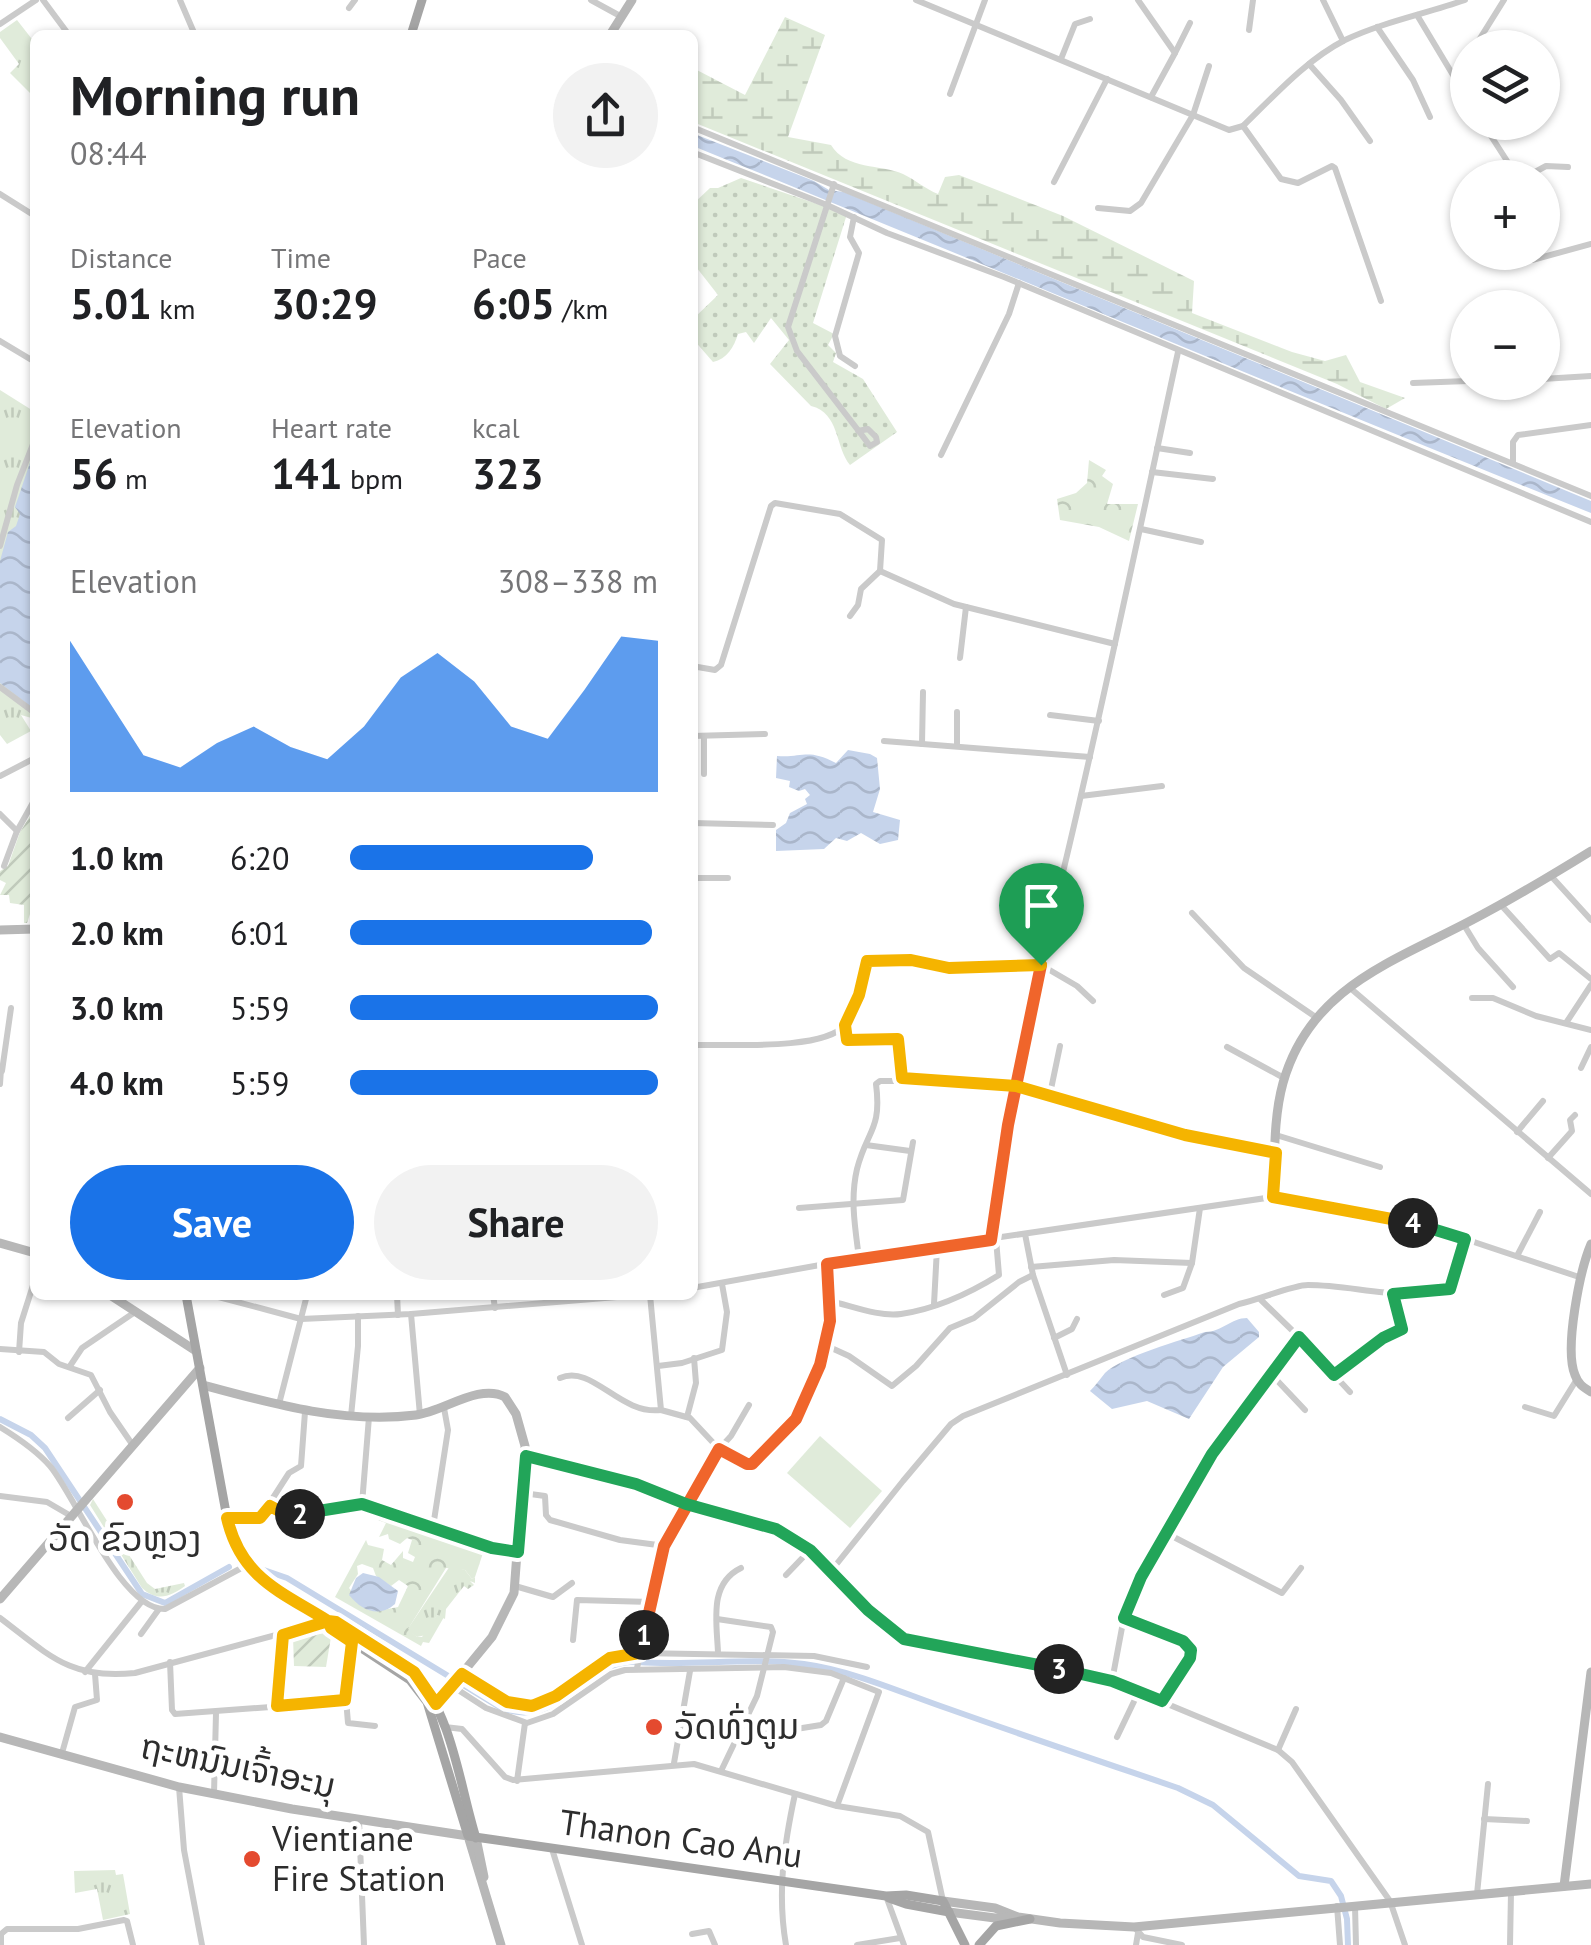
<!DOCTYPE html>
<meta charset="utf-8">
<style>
:root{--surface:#fff;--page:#f2f2f2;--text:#202124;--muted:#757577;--accent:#1a73e8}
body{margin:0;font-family:"PT Sans","Noto Sans Lao",sans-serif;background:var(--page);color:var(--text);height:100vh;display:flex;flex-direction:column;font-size:38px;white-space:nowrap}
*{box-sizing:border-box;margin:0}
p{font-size:32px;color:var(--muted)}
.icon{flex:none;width:55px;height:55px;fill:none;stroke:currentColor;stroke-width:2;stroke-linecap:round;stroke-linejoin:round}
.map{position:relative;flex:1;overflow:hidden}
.drawer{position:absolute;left:30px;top:30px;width:668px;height:1270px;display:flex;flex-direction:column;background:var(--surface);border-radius:15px;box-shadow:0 2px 8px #0004}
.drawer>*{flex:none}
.controls{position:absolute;left:1450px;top:30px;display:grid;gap:20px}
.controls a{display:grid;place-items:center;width:110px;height:110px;border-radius:50%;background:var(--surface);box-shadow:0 2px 8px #0004;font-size:50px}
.pin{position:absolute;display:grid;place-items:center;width:85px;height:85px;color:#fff;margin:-102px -42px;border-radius:50% 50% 50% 0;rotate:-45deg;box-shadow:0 0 10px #0007}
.pin .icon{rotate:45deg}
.km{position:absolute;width:50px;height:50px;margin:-25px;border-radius:50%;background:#222;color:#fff;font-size:28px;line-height:50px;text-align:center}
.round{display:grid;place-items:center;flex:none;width:105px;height:105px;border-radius:52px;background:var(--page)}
.head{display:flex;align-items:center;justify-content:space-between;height:170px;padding:0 40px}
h1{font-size:55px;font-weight:700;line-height:75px}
.stats{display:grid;grid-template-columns:repeat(3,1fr);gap:15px;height:170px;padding:10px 40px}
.stats div{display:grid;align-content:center}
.stats b{font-size:42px;font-weight:700}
.stats small{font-size:28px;font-weight:400}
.stats p{font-size:28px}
.chart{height:280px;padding:20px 40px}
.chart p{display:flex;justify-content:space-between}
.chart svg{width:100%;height:180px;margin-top:10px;fill:var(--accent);opacity:.7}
.button{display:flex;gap:20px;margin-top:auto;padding:20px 40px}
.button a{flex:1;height:115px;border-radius:60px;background:var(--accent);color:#fff;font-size:40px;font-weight:700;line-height:115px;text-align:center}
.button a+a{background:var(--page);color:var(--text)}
ul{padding:0 40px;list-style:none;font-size:32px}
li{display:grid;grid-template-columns:160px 120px 1fr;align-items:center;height:75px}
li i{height:25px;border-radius:12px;background:var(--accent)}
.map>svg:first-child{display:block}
</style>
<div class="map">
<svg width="1591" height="1945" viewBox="0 0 1591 1945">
<defs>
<pattern id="grass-tufts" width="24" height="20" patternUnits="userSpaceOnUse" patternTransform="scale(2.5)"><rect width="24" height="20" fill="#e0ebda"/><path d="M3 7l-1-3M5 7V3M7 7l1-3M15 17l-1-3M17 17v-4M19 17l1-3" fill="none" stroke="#c0cabb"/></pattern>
<pattern id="forest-crowns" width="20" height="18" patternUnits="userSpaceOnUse" patternTransform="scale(2.5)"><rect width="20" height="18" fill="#e0ebda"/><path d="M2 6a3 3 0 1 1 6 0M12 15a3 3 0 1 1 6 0" fill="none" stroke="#c0cabb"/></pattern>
<pattern id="wetland-marsh" width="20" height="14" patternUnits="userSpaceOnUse" patternTransform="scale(2.5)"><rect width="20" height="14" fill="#e0ebda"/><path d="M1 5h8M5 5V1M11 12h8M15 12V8" fill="none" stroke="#c0cabb"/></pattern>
<pattern id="park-dots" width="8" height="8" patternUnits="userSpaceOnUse" patternTransform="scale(2.5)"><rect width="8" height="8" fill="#e0ebda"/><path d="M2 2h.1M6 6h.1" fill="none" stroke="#c0cabb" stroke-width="1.8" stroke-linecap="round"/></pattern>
<pattern id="garden-furrows" width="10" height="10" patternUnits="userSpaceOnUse" patternTransform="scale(2.5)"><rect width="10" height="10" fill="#e0ebda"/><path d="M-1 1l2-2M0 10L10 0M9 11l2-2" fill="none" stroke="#c0cabb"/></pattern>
<pattern id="water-waves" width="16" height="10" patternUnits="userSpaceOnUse" patternTransform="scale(2.5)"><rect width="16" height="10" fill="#c6d4eb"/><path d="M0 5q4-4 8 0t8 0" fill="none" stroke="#aab6ca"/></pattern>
</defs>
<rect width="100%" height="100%" fill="#fff"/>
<g fill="url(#grass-tufts)">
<polygon points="17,20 35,43 34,97 10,73 19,64 0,38 0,32"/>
<polygon points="0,390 35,412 35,719 21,715 31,731 7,744 0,735"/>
<path d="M93 1499 147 1583 155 1589 184 1583 185 1586C170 1597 157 1602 142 1588L90 1505Z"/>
<polygon points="450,1566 465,1570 472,1579 475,1577 475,1583 470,1581 474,1585 468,1589 464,1586 446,1609 445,1619 437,1615 426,1635 417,1637 407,1630"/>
<polygon points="115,1870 116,1875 123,1874 130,1914 103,1920 97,1889 75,1893 74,1871"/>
</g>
<g fill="url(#forest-crowns)" fill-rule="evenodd">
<polygon points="1089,460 1106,470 1102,476 1113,484 1107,504 1138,504 1129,541 1099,527 1060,520 1057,499 1076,493 1087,483"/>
<path d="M380 1514 484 1550 475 1577 472 1579 465 1570 446 1568 408 1629 417 1637H422L437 1615 444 1617 429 1643 423 1642 421 1646 335 1597 366 1540 368 1545 384 1549 382 1560 391 1565 403 1551V1558L413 1562 415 1557 408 1553 412 1540 407 1538 400 1544 389 1539 388 1534 379 1537 386 1523 378 1520ZM362 1564 373 1568 376 1576 391 1586 399 1580 408 1586 398 1607C367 1613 370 1613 349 1588L358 1574 357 1566Z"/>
</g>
<path fill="url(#wetland-marsh)" d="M785 17 825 35 788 137 831 145C846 170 881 164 903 174 916 180 925 189 938 194L945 177 959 175 1063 216 1194 281 1192 313 1292 352 1325 361 1346 355 1360 382 1405 398 1386 409 1337 384 693 122V68L745 95Z"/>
<path fill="url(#park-dots)" d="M741 178 847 214 813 323 834 334 828 345 836 353 833 362 863 379 897 432 850 465C835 447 840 413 811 406L770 364 789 340 771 318 754 343 746 332 738 334C734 347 727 359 713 362L693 339V319L718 295 693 263V204L710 188H718Z"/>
<g fill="url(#garden-furrows)">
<polygon points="35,808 35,899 27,923 24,923 24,905 10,903 9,895 0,895 6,883 0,880 0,871 8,866 20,832"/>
<polygon points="326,1633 331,1637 326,1667 294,1666 293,1637"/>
</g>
<polygon fill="#e0ebda" points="820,1436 882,1491 850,1528 787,1473"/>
<g fill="url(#water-waves)">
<path d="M692 133 814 181 829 190 844 192 1591 501V513C1291 393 992 267 693 146Z"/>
<polygon points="35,448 35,710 0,683 0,561 8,532 16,526 20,514 15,507"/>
<path d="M848 750 870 754 877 758 880 789 873 812 900 820 898 840 880 844 861 833 847 841 836 838 824 849 776 851V830L786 823 790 813 807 804 805 799 810 795 805 789 799 791 789 787 790 781 776 778 777 756C803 758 807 748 836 763Z"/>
<path d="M1247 1318 1259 1332V1337L1223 1367 1189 1419 1147 1401 1112 1409 1090 1391C1095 1386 1100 1379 1105 1373 1121 1357 1182 1340 1205 1332 1222 1332 1231 1318 1247 1318Z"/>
<path d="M363 1573 379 1577 398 1591 395 1604C379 1618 362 1611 349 1595L356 1578Z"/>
</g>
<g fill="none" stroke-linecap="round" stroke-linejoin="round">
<g stroke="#c6d4eb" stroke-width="6">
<polyline points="0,1419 31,1435 45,1448 142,1594 165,1603 229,1567"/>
<path d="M258 1568 287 1578 501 1708C562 1731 582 1658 638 1662 693 1666 749 1657 804 1664 854 1671 902 1693 949 1709 1025 1736 1102 1762 1178 1788L1213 1805 1299 1876 1331 1881 1341 1896 1347 1919 1348 1945"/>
</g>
<g stroke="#cacaca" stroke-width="6">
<polyline points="43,0 69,35"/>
<polyline points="180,0 195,35"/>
<polyline points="591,0 622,17"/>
<path d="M916 0 1229 130 1243 126C1274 96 1306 60 1345 40 1383 22 1425 14 1465 0"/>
<polyline points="1138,0 1175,53 1151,97"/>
<polyline points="1323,0 1343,41"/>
<polyline points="349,8 355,0"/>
<polyline points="1417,15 1468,100"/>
<polyline points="0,24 36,0"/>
<polyline points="1377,27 1413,80 1430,117"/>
<polyline points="1249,30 1253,0"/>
<polyline points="1474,48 1504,0"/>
<polyline points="1175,53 1190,23"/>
<polyline points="1061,59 1075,24 1090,19"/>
<polyline points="1309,64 1341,100 1370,141"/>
<polyline points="1455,78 1468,57"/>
<polyline points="950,94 985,0"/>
<polyline points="1482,122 1518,178"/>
<polyline points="1243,126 1281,179 1298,183 1332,166 1335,168 1381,301"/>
<polyline points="692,127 1591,496"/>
<polyline points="692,152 827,205 887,233 1004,277 1591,522"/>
<polyline points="1524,178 1546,166 1568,167"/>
<polyline points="1054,182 1107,79"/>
<polyline points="834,184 788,327 797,351 861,434 870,446 877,442 876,437 868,429 858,431"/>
<polyline points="0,194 35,216"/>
<polyline points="1098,208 1130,211 1141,203 1193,115 1209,66"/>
<polyline points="854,217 850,237 859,253 835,336 840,356 855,366"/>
<polyline points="1532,260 1591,244"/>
<polyline points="0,341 35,362"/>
<polyline points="1542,379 1591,376"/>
<polyline points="1413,383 1468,381"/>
<polyline points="1157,448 1190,453"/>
<polyline points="941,455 1009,314 1019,283"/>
<polyline points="1513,463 1513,442 1518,435 1591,425"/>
<polyline points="1152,472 1213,479"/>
<polyline points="1141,529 1201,542"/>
<polyline points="0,546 17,485 35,439"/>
<polyline points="880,571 954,604 1115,644"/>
<polyline points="960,658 966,607"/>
<polyline points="692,666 715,670 721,665 771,506 775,503 840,514 882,540 880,571 861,589 858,605 850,616"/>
<polyline points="0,687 35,713"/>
<polyline points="957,712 957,746"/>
<polyline points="1050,715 1099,721"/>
<polyline points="692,736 765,734"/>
<polyline points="884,741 1090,757"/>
<polyline points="922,744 923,692"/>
<polyline points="704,774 704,737"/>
<polyline points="0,776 35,758"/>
<polyline points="1081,796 1162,786"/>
<polyline points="0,814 17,831"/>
<polyline points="692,823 773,825"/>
<polyline points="4,866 17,831 35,799"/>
<polyline points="1551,876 1591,920"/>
<polyline points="692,878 728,878"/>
<polyline points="1501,905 1550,959 1559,953 1591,979"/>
<polyline points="1192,913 1244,968 1317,1018"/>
<polyline points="1464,925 1478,948 1513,987"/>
<polyline points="1349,987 1591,1194"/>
<polyline points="1472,998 1493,998 1536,1016 1591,1030"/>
<polyline points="1566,1023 1591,985"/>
<polyline points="845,1025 848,1042 898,1039 902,1079"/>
<path d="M692 1045C726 1044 824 1051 845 1025 860 1007 858 977 870 960H911L949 968 1041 965 1077 986 1093 1001"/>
<polyline points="1227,1047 1284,1078"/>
<polyline points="1581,1068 1591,1047"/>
<polyline points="2,1071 11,1008"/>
<polyline points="0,1084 1,1069"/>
<polyline points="1050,1094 1060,1046"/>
<polyline points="1517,1132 1543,1101"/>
<polyline points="1276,1135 1380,1167"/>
<polyline points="866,1145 910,1151"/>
<polyline points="1548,1158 1572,1131 1570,1120 1575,1115"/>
<polyline points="799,1208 903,1200 913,1142"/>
<polyline points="1025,1234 1033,1275 1067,1375"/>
<path d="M991 1240C1005 1090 1048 942 1081 795 1115 648 1146 500 1178 352"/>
<polyline points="1517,1256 1540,1212"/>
<path d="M859 1258C855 1227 850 1199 857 1169 867 1130 882 1130 876 1084L880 1081H970L1016 1086 1185 1135 1275 1153"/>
<polyline points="1031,1267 1114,1260 1192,1263"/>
<polyline points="692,1288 859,1258 1273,1197 1423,1225 1579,1277"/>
<polyline points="211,1295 301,1319 411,1314 641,1295"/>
<polyline points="397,1295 398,1315"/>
<polyline points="493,1295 495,1308"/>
<path d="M650 1295 661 1410 690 1418 719 1449 749 1464C819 1411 834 1347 827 1263"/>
<polyline points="1164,1295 1183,1288 1192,1263 1200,1208"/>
<polyline points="1261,1300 1299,1337"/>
<path d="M830 1301C852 1306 879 1317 901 1314 935 1309 970 1293 999 1275L996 1239"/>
<polyline points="934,1304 937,1248"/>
<polyline points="411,1314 420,1415"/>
<polyline points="1054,1338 1072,1329 1077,1319"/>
<polyline points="827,1346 849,1356 892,1386 916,1366 950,1328 974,1318 1019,1282 1033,1275"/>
<polyline points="0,1349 44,1352 59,1364 91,1375 110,1412 132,1444"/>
<polyline points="19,1352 21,1323 35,1279"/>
<polyline points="70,1366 82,1348 135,1312"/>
<polyline points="658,1366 682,1363 722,1350 727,1312 722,1284"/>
<polyline points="1271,1374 1305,1410"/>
<polyline points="1335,1375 1383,1338 1402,1329 1393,1294"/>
<path d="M560 1378C593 1364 619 1415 661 1410"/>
<polyline points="279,1404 307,1295"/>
<polyline points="1525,1407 1554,1416 1577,1379"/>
<polyline points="351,1416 358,1346 358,1316"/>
<polyline points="687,1417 696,1383 694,1358"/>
<polyline points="68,1418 100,1390"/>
<path d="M0 1427C18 1438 36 1450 50 1466 76 1497 121 1610 165 1609L247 1565"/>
<polyline points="526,1457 636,1484 686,1504 776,1529 810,1550 869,1610 904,1639 1112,1681 1278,1750 1292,1762 1390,1901 1405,1945"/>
<polyline points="523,1493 545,1496 546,1515 550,1520 620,1540 665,1546"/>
<polyline points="0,1496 47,1502 71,1516"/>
<polyline points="362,1504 369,1417"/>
<polyline points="270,1507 294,1516 362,1504 492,1548 518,1552"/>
<polyline points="227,1518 260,1518 289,1473 301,1466 305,1412"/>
<polyline points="433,1527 448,1430 444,1408"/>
<polyline points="1166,1533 1282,1593 1301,1568"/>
<path d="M831 1571 903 1481 951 1424 963 1416 1239 1304C1259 1300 1292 1285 1308 1285 1355 1285 1402 1302 1450 1289L1455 1283 1465 1239"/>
<polyline points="786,1575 810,1550"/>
<polyline points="515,1586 553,1597 572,1583"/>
<polyline points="1124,1617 1183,1641 1191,1650 1189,1658 1162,1701"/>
<path d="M0 1618C49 1655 70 1680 135 1673L328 1621"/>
<polyline points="717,1619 771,1627 773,1632 757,1696 721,1771"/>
<polyline points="141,1634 159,1609"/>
<polyline points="573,1640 577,1600 651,1602"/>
<path d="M718 1653C717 1623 708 1584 741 1568"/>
<polyline points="170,1662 172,1710 175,1714 325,1703 346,1698 352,1642"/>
<polyline points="637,1668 665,1546 719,1449 731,1436 749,1405"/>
<polyline points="85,1672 142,1601"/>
<polyline points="462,1674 507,1702 523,1707 538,1705 556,1696 610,1658 639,1653 814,1656 867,1667"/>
<polyline points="1112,1681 1124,1617 1141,1577 1212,1454 1287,1350 1299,1337 1350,1392"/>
<polyline points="452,1686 486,1708 527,1723 553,1714 611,1674 625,1670 784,1667 831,1673 879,1692 837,1806"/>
<polyline points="346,1699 348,1723 375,1726"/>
<polyline points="277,1707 283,1635"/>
<polyline points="744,1724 765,1734 821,1725 826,1721 844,1678"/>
<polyline points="445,1727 462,1729 505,1777 513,1780 694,1764 837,1806 900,1816 928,1832 943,1901"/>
<polyline points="1117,1737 1139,1691"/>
<polyline points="1278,1750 1296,1709"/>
<polyline points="62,1753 75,1707 97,1700 95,1674"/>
<polyline points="674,1763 690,1671"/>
<polyline points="517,1781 525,1723"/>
<polyline points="179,1787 184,1850 202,1945"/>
<polyline points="214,1794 216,1713"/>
<polyline points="1484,1819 1527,1821"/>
<polyline points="359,1820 364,1945"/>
<polyline points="552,1849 582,1945"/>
<polyline points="1477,1894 1488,1784"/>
<polyline points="886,1896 904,1945"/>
<polyline points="1337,1906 1340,1945"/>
<polyline points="1355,1906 1356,1945"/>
<polyline points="1135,1928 1143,1937 1182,1945"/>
<polyline points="692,1934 709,1931 715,1945"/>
<polyline points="1,1945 1,1934 7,1929 78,1929 124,1920 127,1921 133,1945"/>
<path d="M786 1945C777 1893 784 1845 795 1794"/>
<polyline points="857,1945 900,1938"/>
<polyline points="1136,1945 1138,1933"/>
<polyline points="1510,1945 1511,1892"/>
</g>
<g stroke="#b7b7b7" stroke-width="9">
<polyline points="610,35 632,0"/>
<polyline points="0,930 35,929"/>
<path d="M1273 1197C1275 1160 1273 1119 1283 1083 1310 987 1393 962 1472 920 1513 899 1552 875 1591 851"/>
<polyline points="0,1243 35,1253"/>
<path d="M1591 1244C1580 1270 1564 1349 1575 1375 1578 1384 1583 1387 1591 1392"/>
<polyline points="110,1295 196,1351"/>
<path d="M203 1385C273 1404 343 1424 416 1415 443 1412 479 1383 505 1397L516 1414 525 1446 514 1593 492 1637 437 1704"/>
<polyline points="0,1599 200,1368"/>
<polyline points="0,1737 179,1787 292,1809 468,1836 501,1945"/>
<polyline points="476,1838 484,1877"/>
<polyline points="1564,1886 1591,1672"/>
<polyline points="943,1901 995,1908 1018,1917 1060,1923 1134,1927 1591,1884"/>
<polyline points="949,1912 995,1918 1015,1917"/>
</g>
<g stroke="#a5a5a5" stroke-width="9">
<polyline points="411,35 422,0"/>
<path d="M186 1295 227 1518C241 1578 280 1591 328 1621L336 1622 414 1672C453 1717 459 1783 476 1838"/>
<polyline points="328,1621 331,1628 410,1680 427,1702 468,1836 886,1896 906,1895 943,1901 965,1945"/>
<polyline points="889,1898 906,1904 949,1912"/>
<polyline points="979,1945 996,1926 1030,1919"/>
</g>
</g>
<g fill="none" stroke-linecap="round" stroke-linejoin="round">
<defs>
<polyline id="split-1" points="644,1635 664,1546 719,1449 747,1464 752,1464 796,1419 820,1365 830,1321 827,1264 991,1240 1008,1125 1041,965"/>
<path id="split-2" d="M300 1514H285L270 1506 260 1518H227C241 1578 280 1591 328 1621L331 1628 352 1642 345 1700 277 1706 283 1635 328 1621 336 1622 414 1672 436 1704 462 1674 507 1702 532 1706 556 1696 610 1658 639 1653 644 1635"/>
<polyline id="split-3" points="300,1514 362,1504 492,1548 518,1552 526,1456 636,1484 686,1504 776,1529 810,1550 868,1610 904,1639 1059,1669"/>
<polyline id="split-4" points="1059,1669 1112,1681 1162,1701 1190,1658 1191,1650 1183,1641 1124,1618 1141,1577 1212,1454 1299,1337 1334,1375 1383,1338 1402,1329 1393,1294 1450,1289 1465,1239 1413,1223"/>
<polyline id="split-5" points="1041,965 949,968 911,960 867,961 859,995 845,1025 847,1040 898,1039 902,1078 1016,1086 1185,1135 1276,1153 1273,1197 1413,1223"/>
</defs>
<use href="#split-1" stroke="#fff" stroke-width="20"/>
<use href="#split-2" stroke="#fff" stroke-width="20"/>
<use href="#split-3" stroke="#fff" stroke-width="20"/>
<use href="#split-4" stroke="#fff" stroke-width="20"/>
<use href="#split-5" stroke="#fff" stroke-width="20"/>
<use href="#split-1" stroke="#f0652b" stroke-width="12"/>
<use href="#split-2" stroke="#f5b400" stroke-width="12"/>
<use href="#split-3" stroke="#22a559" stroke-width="12"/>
<use href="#split-4" stroke="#22a559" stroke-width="12"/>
<use href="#split-5" stroke="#f5b400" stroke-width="12"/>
</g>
<g fill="#e44a2f" stroke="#fff" stroke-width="4">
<circle cx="125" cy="1502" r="10"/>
<circle cx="654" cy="1727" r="10"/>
<circle cx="252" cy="1859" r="10"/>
</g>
<g text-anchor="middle" stroke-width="10" stroke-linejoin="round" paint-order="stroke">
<g font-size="35" fill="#2d2d2d" stroke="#fff" text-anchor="start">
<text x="125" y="1551" text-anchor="middle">ວັດ ຂົວຫຼວງ</text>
<text x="674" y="1739">ວັດທົ່ງຕູມ</text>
<text x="272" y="1851">Vientiane<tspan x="272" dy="40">Fire Station</tspan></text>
</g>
<g font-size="35" fill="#2d2d2d" stroke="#fff">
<text transform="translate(238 1766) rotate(12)" y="12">ຖະຫນົນເຈົ້າອະນຸ</text>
<text transform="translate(681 1839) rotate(8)" y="12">Thanon Cao Anu</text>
</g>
</g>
</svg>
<div class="controls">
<a><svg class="icon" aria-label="layers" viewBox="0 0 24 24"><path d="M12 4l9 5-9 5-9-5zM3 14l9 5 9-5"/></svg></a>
<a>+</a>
<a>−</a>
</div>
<div class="pin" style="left:1041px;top:965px;background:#1e9e55"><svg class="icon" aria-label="arrive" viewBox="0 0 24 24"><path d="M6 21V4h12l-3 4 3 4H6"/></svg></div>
<b class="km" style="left:644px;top:1635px">1</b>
<b class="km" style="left:300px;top:1514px">2</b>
<b class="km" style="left:1059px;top:1669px">3</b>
<b class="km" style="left:1413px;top:1223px">4</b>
<section class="drawer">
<div class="head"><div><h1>Morning run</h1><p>08:44</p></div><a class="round"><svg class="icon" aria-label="share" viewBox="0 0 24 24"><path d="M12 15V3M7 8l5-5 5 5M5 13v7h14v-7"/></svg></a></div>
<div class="stats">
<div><p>Distance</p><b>5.01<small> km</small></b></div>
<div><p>Time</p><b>30:29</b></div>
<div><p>Pace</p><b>6:05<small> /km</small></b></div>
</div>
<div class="stats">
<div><p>Elevation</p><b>56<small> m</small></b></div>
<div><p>Heart rate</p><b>141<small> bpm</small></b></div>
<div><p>kcal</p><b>323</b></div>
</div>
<div class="chart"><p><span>Elevation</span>308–338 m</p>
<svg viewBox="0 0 160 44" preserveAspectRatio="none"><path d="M0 44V7L10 21L20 35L30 38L40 32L50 28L60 33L70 36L80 28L90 16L100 10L110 17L120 28L130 31L140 19L150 6L160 7V44z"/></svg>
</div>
<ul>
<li><b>1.0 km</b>6:20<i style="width:79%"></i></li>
<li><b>2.0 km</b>6:01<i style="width:98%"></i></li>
<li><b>3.0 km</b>5:59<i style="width:100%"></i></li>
<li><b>4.0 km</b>5:59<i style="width:100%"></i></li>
</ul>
<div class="button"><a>Save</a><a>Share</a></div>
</section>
</div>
